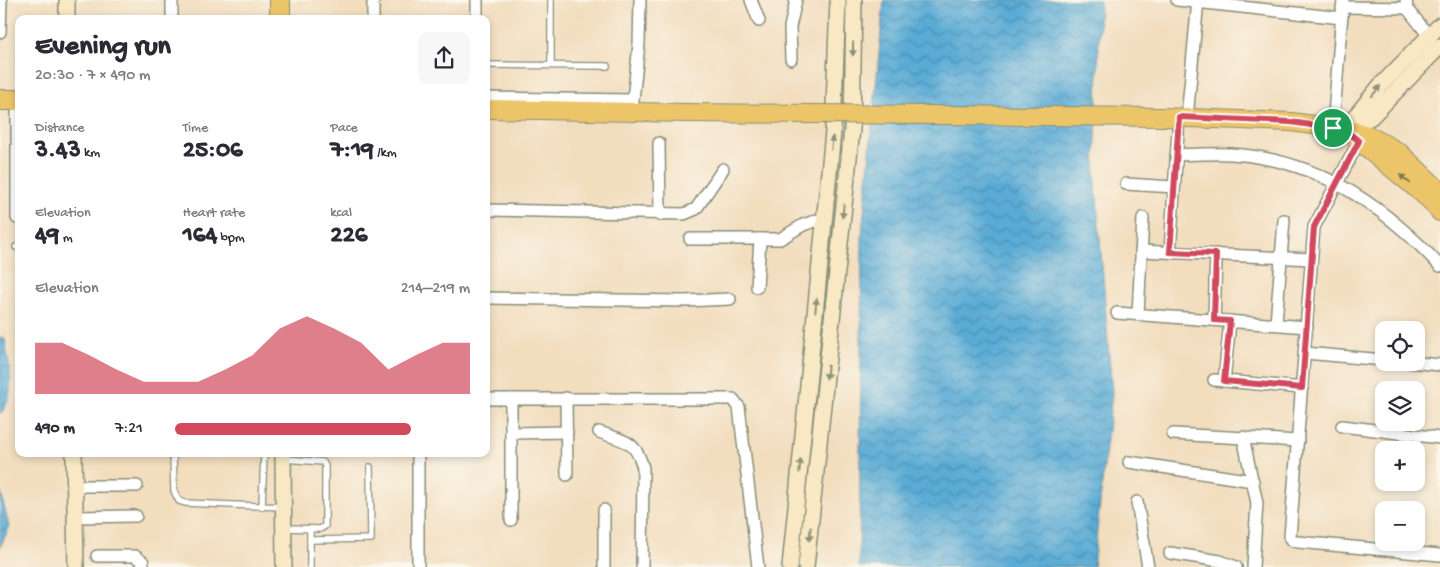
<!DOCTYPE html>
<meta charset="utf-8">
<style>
:root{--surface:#fff;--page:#f7f7f7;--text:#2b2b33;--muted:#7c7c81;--accent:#d1495b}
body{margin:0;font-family:"Gochi Hand",sans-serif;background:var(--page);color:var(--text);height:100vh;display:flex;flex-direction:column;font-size:19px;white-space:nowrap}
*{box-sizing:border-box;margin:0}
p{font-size:16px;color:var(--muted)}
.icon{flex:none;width:28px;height:28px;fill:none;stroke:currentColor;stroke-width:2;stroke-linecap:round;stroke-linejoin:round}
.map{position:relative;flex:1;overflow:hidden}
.side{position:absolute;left:15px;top:15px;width:475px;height:442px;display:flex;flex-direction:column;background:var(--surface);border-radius:10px;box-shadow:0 2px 8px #0003}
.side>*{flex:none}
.buttons{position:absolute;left:1375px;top:321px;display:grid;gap:10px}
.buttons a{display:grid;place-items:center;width:50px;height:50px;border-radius:10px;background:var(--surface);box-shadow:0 2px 8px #0003;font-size:25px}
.pin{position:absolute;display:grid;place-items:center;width:42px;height:42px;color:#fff;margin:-21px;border:2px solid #fff;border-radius:50%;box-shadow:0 1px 5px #0007}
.round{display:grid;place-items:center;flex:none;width:52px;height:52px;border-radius:10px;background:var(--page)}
.overview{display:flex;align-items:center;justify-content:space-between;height:85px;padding:0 20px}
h1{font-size:28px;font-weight:800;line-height:38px}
.figures{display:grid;grid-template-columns:repeat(3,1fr);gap:8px;height:85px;padding:5px 20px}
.figures div{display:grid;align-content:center}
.figures b{font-size:25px;font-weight:800}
.figures small{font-size:14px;font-weight:400}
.figures p{font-size:14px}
.chart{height:140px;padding:10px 20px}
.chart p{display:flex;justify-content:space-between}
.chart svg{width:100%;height:90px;margin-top:5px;fill:var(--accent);opacity:.7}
ul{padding:0 20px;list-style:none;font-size:16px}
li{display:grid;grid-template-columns:80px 60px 1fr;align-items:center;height:38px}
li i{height:12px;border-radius:6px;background:var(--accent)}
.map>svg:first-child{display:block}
</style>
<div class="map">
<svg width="1440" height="567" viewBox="0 0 1440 567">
<defs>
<pattern id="water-waves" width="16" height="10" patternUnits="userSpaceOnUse" patternTransform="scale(1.25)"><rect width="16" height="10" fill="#5aabd5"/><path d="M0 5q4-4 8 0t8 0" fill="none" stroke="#4a8cae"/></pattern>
</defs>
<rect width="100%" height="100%" fill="#fbf7ec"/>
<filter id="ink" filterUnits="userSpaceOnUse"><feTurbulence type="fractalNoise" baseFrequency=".02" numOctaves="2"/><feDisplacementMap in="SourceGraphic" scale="10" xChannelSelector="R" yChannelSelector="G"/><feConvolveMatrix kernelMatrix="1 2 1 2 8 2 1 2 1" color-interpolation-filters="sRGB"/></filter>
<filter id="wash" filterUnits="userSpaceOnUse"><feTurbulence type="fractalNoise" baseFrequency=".0096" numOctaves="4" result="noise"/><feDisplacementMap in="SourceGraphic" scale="20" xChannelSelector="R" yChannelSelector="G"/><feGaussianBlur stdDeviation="1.12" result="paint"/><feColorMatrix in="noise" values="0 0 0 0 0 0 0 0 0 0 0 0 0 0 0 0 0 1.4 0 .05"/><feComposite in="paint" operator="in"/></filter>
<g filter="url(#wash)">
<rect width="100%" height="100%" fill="#f2ddbd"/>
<g fill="url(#water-waves)" stroke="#3c7484">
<polygon points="884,0 1100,0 1095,174 1112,393 1093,567 859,567 862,235"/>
<path d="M0 337 5 339C8 362 18 396 0 414Z"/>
<polygon points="0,489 9,527 0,548"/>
</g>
</g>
<g filter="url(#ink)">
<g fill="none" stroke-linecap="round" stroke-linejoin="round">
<defs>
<g id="lane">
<polyline points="551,0 551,65"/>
<polyline points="486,65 607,66"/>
<polyline points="16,247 19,247"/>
<polyline points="173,454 174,491 179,501 185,503 283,507"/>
<polyline points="285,459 323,462 325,466 325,526 320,529 286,528"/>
<polyline points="262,507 264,454"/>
<polyline points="310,529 310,567"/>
<polyline points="310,540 371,539 370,467"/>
</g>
<g id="street">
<polyline points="172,0 172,19"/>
<polyline points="477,0 477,19"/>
<polyline points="751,0 759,21"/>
<polyline points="1177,0 1342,18"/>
<polyline points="1406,0 1407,8 1429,36"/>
<polyline points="1342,7 1407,8"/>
<polyline points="373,19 373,0"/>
<polyline points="0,32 1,0"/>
<polyline points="791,59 790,27 796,0"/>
<polyline points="486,98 633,100 639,44 640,0"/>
<polyline points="17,112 17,218"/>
<polyline points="1187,118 1198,0"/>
<polyline points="1333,128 1343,0"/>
<polyline points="1359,141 1314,227 1290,537 1293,541 1298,542 1440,555"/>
<polyline points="659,143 660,215"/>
<path d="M1176 155C1203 154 1230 152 1257 157 1330 168 1390 212 1440 266"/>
<polyline points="1126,184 1174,187"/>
<polyline points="486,210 684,214 696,209 723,169"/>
<polyline points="690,239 780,239 803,225 824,218"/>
<polyline points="1141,251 1311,259"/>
<polyline points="1170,252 1179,117"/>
<polyline points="757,287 760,239"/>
<polyline points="486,298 685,301 730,299"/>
<polyline points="1117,313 1307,327"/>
<polyline points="1138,314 1143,218"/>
<polyline points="1214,320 1216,254"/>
<polyline points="1276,324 1284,220"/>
<polyline points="1305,353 1384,360"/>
<polyline points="1409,362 1440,365"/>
<polyline points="1214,380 1302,388"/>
<polyline points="1224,381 1230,321"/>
<polyline points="566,398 567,475"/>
<polyline points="486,399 733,399 739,407 758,567"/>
<polyline points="511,399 511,520"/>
<polyline points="1342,426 1440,438"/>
<path d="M599 432C624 441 636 440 643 468L642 567"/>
<polyline points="511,433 567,432"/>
<polyline points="1173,434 1298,441"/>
<polyline points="1243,437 1257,503 1253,567"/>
<polyline points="1129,462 1253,481"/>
<polyline points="75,486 137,486"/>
<polyline points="1137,502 1148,567"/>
<polyline points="604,510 604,567"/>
<polyline points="75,517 136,516"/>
<polyline points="1170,553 1220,561 1236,567"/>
<polyline points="97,556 135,556 143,562 143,567"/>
<polyline points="418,567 418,454"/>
</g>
<g id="secondary">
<polyline points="67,0 67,19"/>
<polyline points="1351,127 1371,117 1440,46"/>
<polyline points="1345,129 1380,86 1440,25"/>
<polyline points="74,454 76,567"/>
<polyline points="283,454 284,567"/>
<polyline points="790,567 833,132 838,0"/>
<polyline points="806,567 852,129 854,0"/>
</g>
<g id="primary">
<polyline points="486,109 686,113"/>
<polyline points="1164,117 1291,122 1345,129 1368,135 1399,152 1440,191"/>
<polyline points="1352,135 1430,200 1440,212"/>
</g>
<g id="highway">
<polyline points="280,0 280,19"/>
<polyline points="0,100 19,100"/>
</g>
</defs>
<use href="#lane" stroke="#888d78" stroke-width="8"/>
<use href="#street" stroke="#888d78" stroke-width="14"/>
<use href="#secondary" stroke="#888d78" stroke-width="18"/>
<use href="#primary" stroke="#888d78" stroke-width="20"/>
<use href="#highway" stroke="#888d78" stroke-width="22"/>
<use href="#lane" stroke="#fff" stroke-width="5.5"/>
<use href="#street" stroke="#fff" stroke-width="11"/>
<use href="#secondary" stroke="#f8e8c3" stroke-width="15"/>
<use href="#primary" stroke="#edc569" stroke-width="18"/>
<use href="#highway" stroke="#edc569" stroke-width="20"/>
<defs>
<polyline id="primary-bridge" points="686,113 1164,117"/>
</defs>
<use href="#primary-bridge" stroke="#888d78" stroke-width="20" stroke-linecap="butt"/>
<use href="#primary-bridge" stroke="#edc569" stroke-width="18"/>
</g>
<defs><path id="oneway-solid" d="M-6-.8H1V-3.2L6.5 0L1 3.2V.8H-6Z" transform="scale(1.25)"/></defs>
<g fill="#8c927c">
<use href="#oneway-solid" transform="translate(853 49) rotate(91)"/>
<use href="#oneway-solid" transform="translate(1376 91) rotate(-51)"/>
<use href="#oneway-solid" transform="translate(832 143) rotate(-84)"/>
<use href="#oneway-solid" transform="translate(843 211) rotate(96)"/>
<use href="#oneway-solid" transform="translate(816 305) rotate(-84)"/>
<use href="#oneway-solid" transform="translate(827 372) rotate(96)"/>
<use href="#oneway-solid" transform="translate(800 466) rotate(-84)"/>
<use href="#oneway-solid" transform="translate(810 534) rotate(96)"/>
</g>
<use fill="#7c7a4c" href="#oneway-solid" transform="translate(1405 179) rotate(-141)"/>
</g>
<g fill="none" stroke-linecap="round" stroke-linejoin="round" filter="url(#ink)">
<defs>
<polygon id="route" points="1179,117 1291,122 1345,130 1359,141 1314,227 1302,388 1224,381 1230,321 1214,320 1216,254 1170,252"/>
</defs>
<use href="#route" stroke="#fff" stroke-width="10"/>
<use href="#route" stroke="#d1495b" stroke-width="6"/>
</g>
</svg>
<div class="buttons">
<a><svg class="icon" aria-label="locate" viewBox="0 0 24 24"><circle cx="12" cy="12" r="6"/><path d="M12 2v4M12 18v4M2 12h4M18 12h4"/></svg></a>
<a><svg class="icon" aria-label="layers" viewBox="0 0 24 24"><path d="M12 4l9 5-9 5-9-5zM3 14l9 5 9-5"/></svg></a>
<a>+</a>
<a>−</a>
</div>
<div class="pin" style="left:1333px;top:128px;background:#1e9e55"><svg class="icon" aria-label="arrive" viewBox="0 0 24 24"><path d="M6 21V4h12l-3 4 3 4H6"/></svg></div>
<section class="side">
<div class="overview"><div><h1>Evening run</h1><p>20:30 · 7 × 490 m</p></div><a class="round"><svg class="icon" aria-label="share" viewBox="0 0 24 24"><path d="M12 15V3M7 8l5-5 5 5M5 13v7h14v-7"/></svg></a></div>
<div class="figures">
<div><p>Distance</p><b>3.43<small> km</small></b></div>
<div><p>Time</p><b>25:06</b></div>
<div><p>Pace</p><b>7:19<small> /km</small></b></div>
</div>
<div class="figures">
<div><p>Elevation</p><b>49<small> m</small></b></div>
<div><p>Heart rate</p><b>164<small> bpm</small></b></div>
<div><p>kcal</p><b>226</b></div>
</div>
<div class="chart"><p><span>Elevation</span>214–219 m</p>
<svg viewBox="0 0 160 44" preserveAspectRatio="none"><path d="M0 44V19L10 19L20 25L30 32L40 38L50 38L60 38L70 32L80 25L90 12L100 6L110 12L120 19L130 32L140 25L150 19L160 19V44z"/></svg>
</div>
<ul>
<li><b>490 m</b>7:21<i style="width:80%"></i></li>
</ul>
</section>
</div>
